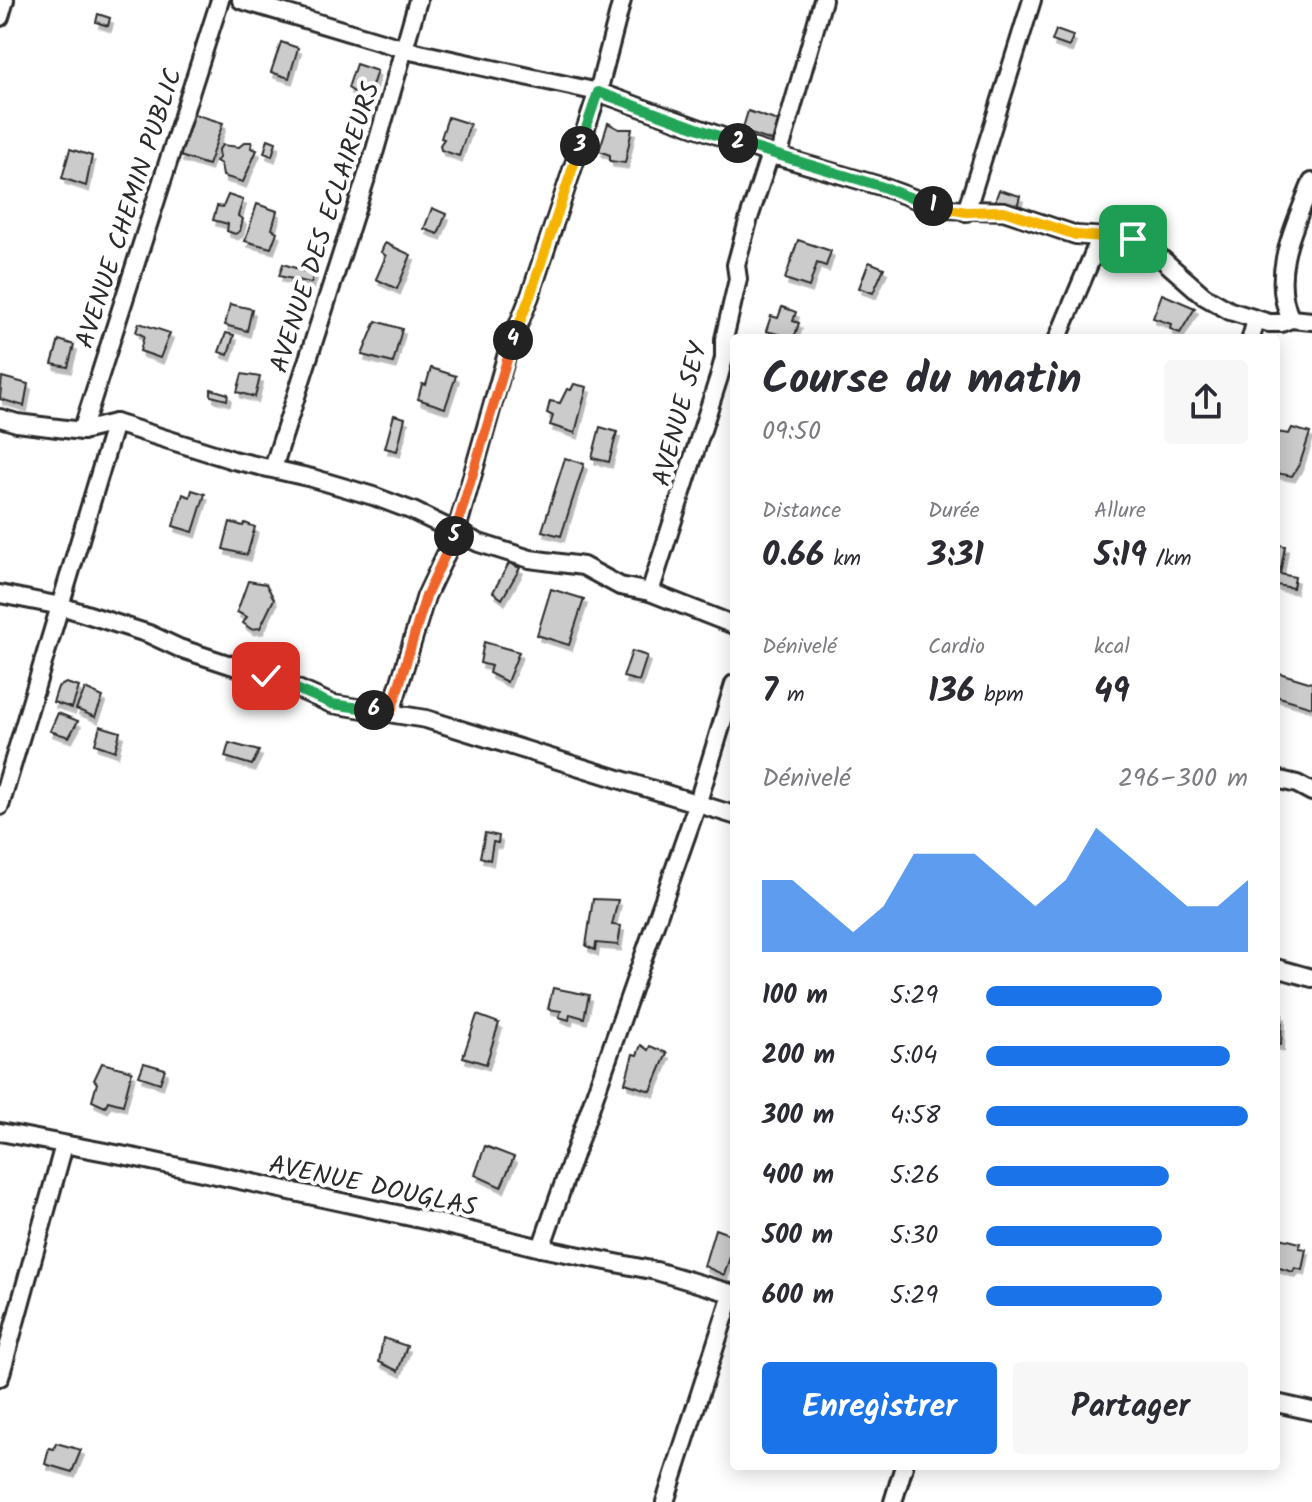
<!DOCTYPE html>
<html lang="fr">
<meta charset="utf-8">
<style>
:root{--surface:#fff;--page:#f7f7f7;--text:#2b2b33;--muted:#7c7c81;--accent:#1a73e8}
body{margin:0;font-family:Kalam,sans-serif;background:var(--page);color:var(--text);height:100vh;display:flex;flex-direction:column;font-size:30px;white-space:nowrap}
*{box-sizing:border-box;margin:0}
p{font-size:26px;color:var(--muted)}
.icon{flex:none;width:44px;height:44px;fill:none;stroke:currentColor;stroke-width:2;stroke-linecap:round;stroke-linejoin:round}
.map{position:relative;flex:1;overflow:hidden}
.panel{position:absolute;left:730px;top:334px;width:550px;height:1136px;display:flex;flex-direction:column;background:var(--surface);border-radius:8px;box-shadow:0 4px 20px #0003}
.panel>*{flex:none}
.pin{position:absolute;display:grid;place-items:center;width:68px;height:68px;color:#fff;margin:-34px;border-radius:16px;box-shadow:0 4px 12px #0006}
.km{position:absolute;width:40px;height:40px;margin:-20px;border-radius:50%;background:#222;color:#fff;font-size:22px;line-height:40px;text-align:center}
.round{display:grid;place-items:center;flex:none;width:84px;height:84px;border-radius:8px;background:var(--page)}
.headline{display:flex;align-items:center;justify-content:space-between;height:136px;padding:0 32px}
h1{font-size:44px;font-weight:700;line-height:60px}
.metrics{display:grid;grid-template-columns:repeat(3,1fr);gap:12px;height:136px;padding:8px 32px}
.metrics div{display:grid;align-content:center}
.metrics b{font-size:34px;font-weight:700}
.metrics small{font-size:22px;font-weight:400}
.metrics p{font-size:22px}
.chart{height:224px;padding:16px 32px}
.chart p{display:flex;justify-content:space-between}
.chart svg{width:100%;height:144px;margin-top:8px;fill:var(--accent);opacity:.7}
.primary-button{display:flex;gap:16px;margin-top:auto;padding:16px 32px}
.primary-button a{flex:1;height:92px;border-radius:8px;background:var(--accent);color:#fff;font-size:32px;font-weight:700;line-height:92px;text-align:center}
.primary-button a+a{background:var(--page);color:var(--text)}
ul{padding:0 32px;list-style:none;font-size:26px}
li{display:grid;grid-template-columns:128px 96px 1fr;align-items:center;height:60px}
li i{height:20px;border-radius:10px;background:var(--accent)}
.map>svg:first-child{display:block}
</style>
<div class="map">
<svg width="1312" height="1502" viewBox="0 0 1312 1502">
<defs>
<filter id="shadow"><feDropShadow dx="3" dy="5.5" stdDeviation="0" flood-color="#0004"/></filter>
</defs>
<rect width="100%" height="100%" fill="#fff"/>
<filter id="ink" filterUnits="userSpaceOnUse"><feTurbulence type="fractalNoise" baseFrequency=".0125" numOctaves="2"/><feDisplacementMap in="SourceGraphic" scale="16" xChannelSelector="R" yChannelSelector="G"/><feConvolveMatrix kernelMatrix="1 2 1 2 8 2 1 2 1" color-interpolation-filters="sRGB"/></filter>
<g filter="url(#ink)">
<g fill="#cbcbcb" stroke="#2b2b2b" stroke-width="2" filter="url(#shadow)">
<polygon points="98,14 110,18 108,26 96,22"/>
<polygon points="1056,30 1073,36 1069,47 1052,41"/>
<polygon points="281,42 298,48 289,78 271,72"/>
<polygon points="356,64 377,71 367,100 348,88"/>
<polygon points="748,111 781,122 775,142 742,131"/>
<polygon points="194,114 223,123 208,165 180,156"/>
<polygon points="448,117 470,124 459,156 441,150 440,145 444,139 441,138"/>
<polygon points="608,123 619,129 632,129 625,163 610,161 610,155 599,151"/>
<polygon points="268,139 276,142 272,156 264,153"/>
<polygon points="245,142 252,142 251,148 257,150 243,182 223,176 221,164 216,161 219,158 218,151 222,145 239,147"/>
<polygon points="70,149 92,156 86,186 62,178"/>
<polygon points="999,190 1020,196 1017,207 995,201"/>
<polygon points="228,195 243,200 238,216 243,219 240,231 235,234 227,231 228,224 213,220 217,206 223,207"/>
<polygon points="257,204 277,211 272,229 277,232 271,248 245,241"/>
<polygon points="432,208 446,214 438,234 424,229"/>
<polygon points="798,240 831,251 826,266 817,263 809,287 785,279"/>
<polygon points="385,243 411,255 397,289 376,279 386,256 381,252"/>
<polygon points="869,262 884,268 873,293 859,288"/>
<polygon points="283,264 314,274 311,283 279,276"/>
<polygon points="1162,294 1195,308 1180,333 1170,329 1171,324 1153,318"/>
<polygon points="230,304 252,309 247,331 225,325"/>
<polygon points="782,307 796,312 793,321 799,323 794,338 766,331 771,316 778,318"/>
<polygon points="376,321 402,329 393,363 362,355"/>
<polygon points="139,323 170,333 160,358 140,351 144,336 136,332"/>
<polygon points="226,333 234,335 228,355 219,352"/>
<polygon points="59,340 74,345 68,367 52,364"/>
<polygon points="431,368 456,376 445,408 418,399 422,384 426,385"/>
<polygon points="242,374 260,377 255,397 237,392"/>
<polygon points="2,377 28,384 24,406 0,399"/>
<polygon points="574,384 587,387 575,433 550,425 553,416 547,413 550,401 560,403 567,389 571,390"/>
<polygon points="211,389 228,394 227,400 211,396"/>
<polygon points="394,415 405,418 397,451 385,448"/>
<polygon points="600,427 617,432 609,462 592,458"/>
<polygon points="1292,428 1310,433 1300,463 1292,476 1276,473 1276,432 1289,434"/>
<polygon points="565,458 584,464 561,536 542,531"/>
<polygon points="192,490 205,494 193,532 173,526 183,494 190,497"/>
<polygon points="230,522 243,526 245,523 255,527 247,555 223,549"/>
<polygon points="1276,544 1285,546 1280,574 1295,577 1293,588 1276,585"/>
<polygon points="509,563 520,568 502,599 493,592"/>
<polygon points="248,581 266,584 274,599 260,628 251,629 243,623 247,617 237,612"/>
<polygon points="551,589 584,599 569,645 537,635"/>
<polygon points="484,642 519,652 507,682 489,673 491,666 480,663"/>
<polygon points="632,651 647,656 639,681 623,677"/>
<polygon points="1276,672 1312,683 1312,707 1276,696"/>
<polygon points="66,683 79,687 72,708 53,702 58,687"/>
<polygon points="85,689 103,697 95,717 76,709"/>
<polygon points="58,713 78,721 69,737 50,731"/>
<polygon points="100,726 120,732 115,751 95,744"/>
<polygon points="229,743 259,751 252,765 225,757"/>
<polygon points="485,833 499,836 498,843 493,842 490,860 480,857"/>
<polygon points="593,899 618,900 612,925 621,926 618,945 596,943 595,950 586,946"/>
<polygon points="553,988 589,995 584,1018 570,1014 569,1020 559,1017 561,1011 548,1009"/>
<polygon points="1276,1008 1278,1008 1278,1015 1282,1014 1281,1045 1276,1044"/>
<polygon points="477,1015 499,1023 486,1064 463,1057"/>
<polygon points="641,1045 648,1050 650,1046 667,1053 651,1091 625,1083 633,1054 637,1055"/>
<polygon points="102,1063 132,1071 123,1105 108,1101 105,1107 92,1101 97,1083 94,1080"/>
<polygon points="144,1063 165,1069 160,1083 139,1076"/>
<polygon points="485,1146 514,1157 501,1187 475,1175"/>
<polygon points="715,1229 734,1236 734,1259 730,1257 724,1275 704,1266"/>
<polygon points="1276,1237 1300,1243 1299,1248 1306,1249 1302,1270 1295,1268 1293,1272 1276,1267"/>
<polygon points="383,1338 407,1346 398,1371 379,1362"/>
<polygon points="56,1443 81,1450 72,1472 45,1464 49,1448 54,1449"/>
</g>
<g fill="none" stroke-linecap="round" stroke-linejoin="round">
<defs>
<g id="street">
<polyline points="241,0 415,52 598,92 770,154 880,186 943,209 1004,211 1076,235 1133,239 1145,244 1204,296 1230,311 1269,323 1281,323 1291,319 1312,321"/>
<polyline points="0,17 5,0"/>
<polyline points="778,157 823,0"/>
<polyline points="966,212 1032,0"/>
<path d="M1291 319C1269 275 1295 224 1312 182"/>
<polyline points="1058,338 1100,238"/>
<polyline points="1251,338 1256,320"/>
<polyline points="0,418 17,423 82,431 115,423 233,460 312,478 373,496 413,511 479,543 530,559 583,566 620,586 650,592 734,625"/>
<polyline points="82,431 220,0"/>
<polyline points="273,468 375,150 418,0"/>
<polyline points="650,592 719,377 724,358 724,339 738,279 736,265 748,221 770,154"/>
<polyline points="0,594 61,606 149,634 179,648 282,682 332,704 426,719 734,815"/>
<polyline points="391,712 426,596 456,533 508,350 530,296 598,92 622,0"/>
<polyline points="1276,779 1297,784 1312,792"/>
<polyline points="0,806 115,423"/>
<polyline points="1276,968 1312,978"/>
<polyline points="0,1132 137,1158 434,1222 541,1248 656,1271 734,1294"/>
<polyline points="541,1248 697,805 734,684"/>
<polyline points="0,1377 64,1145"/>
<polyline points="1276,1403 1312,1411"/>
<polyline points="665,1502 732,1294"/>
<polyline points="893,1502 904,1466"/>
</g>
</defs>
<use href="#street" stroke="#2b2b2b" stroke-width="22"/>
<use href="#street" stroke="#fff" stroke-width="16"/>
</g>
</g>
<g fill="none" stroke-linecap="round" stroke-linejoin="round" filter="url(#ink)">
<defs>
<polyline id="split-1" points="933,206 966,212 1004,211 1076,235 1133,239"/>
<polyline id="split-2" points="738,143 880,186 933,206"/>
<polyline id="split-3" points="580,146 598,92 738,143"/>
<polyline id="split-4" points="513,340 530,296 580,146"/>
<polyline id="split-5" points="454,536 513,340"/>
<polyline id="split-6" points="374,710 391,712 426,596 454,536"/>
<polyline id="split-7" points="266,676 332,704 374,710"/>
</defs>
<use href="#split-1" stroke="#fff" stroke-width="16"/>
<use href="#split-2" stroke="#fff" stroke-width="16"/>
<use href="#split-3" stroke="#fff" stroke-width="16"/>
<use href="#split-4" stroke="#fff" stroke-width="16"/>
<use href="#split-5" stroke="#fff" stroke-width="16"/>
<use href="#split-6" stroke="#fff" stroke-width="16"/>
<use href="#split-7" stroke="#fff" stroke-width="16"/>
<use href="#split-1" stroke="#f5b400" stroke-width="10"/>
<use href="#split-2" stroke="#22a559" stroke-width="10"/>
<use href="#split-3" stroke="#22a559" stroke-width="10"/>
<use href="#split-4" stroke="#f5b400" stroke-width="10"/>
<use href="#split-5" stroke="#f0652b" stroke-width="10"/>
<use href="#split-6" stroke="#f0652b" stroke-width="10"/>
<use href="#split-7" stroke="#22a559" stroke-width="10"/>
</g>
<g text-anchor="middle" stroke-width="8" stroke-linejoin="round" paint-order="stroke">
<g font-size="26" fill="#2b2b2b" stroke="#fff">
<text transform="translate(128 208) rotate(-72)" y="9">AVENUE CHEMIN PUBLIC</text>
<text transform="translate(324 227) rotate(-72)" y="9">AVENUE DES ECLAIREURS</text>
<text transform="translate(679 414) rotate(-75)" y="9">AVENUE SEY</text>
<text transform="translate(373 1185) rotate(12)" y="9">AVENUE DOUGLAS</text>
</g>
</g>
</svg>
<div class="pin" style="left:1133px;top:239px;background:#1e9e55"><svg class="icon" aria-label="arrive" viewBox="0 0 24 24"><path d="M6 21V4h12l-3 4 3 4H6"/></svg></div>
<div class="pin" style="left:266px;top:676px;background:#d93025"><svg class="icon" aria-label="check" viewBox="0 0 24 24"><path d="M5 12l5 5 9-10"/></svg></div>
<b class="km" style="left:933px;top:206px">1</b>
<b class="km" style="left:738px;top:143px">2</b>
<b class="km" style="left:580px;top:146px">3</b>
<b class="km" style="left:513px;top:340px">4</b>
<b class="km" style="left:454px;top:536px">5</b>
<b class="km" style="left:374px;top:710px">6</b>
<section class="panel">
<div class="headline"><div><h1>Course du matin</h1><p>09:50</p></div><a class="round"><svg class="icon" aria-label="share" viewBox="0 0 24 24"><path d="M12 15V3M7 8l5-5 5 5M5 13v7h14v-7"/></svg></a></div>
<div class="metrics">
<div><p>Distance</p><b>0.66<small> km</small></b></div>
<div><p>Durée</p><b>3:31</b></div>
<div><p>Allure</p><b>5:19<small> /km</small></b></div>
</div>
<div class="metrics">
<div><p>Dénivelé</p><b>7<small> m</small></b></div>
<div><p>Cardio</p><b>136<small> bpm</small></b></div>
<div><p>kcal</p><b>49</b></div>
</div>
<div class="chart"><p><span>Dénivelé</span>296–300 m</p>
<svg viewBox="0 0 160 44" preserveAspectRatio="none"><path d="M0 44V22L10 22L20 30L30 38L40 30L50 14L60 14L70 14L80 22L90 30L100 22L110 6L120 14L130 22L140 30L150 30L160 22V44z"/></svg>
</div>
<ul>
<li><b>100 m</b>5:29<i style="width:67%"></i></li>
<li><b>200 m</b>5:04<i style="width:93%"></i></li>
<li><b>300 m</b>4:58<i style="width:100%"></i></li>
<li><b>400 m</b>5:26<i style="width:70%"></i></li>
<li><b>500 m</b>5:30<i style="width:67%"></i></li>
<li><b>600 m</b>5:29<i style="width:67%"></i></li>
</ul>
<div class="primary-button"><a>Enregistrer</a><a>Partager</a></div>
</section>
</div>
